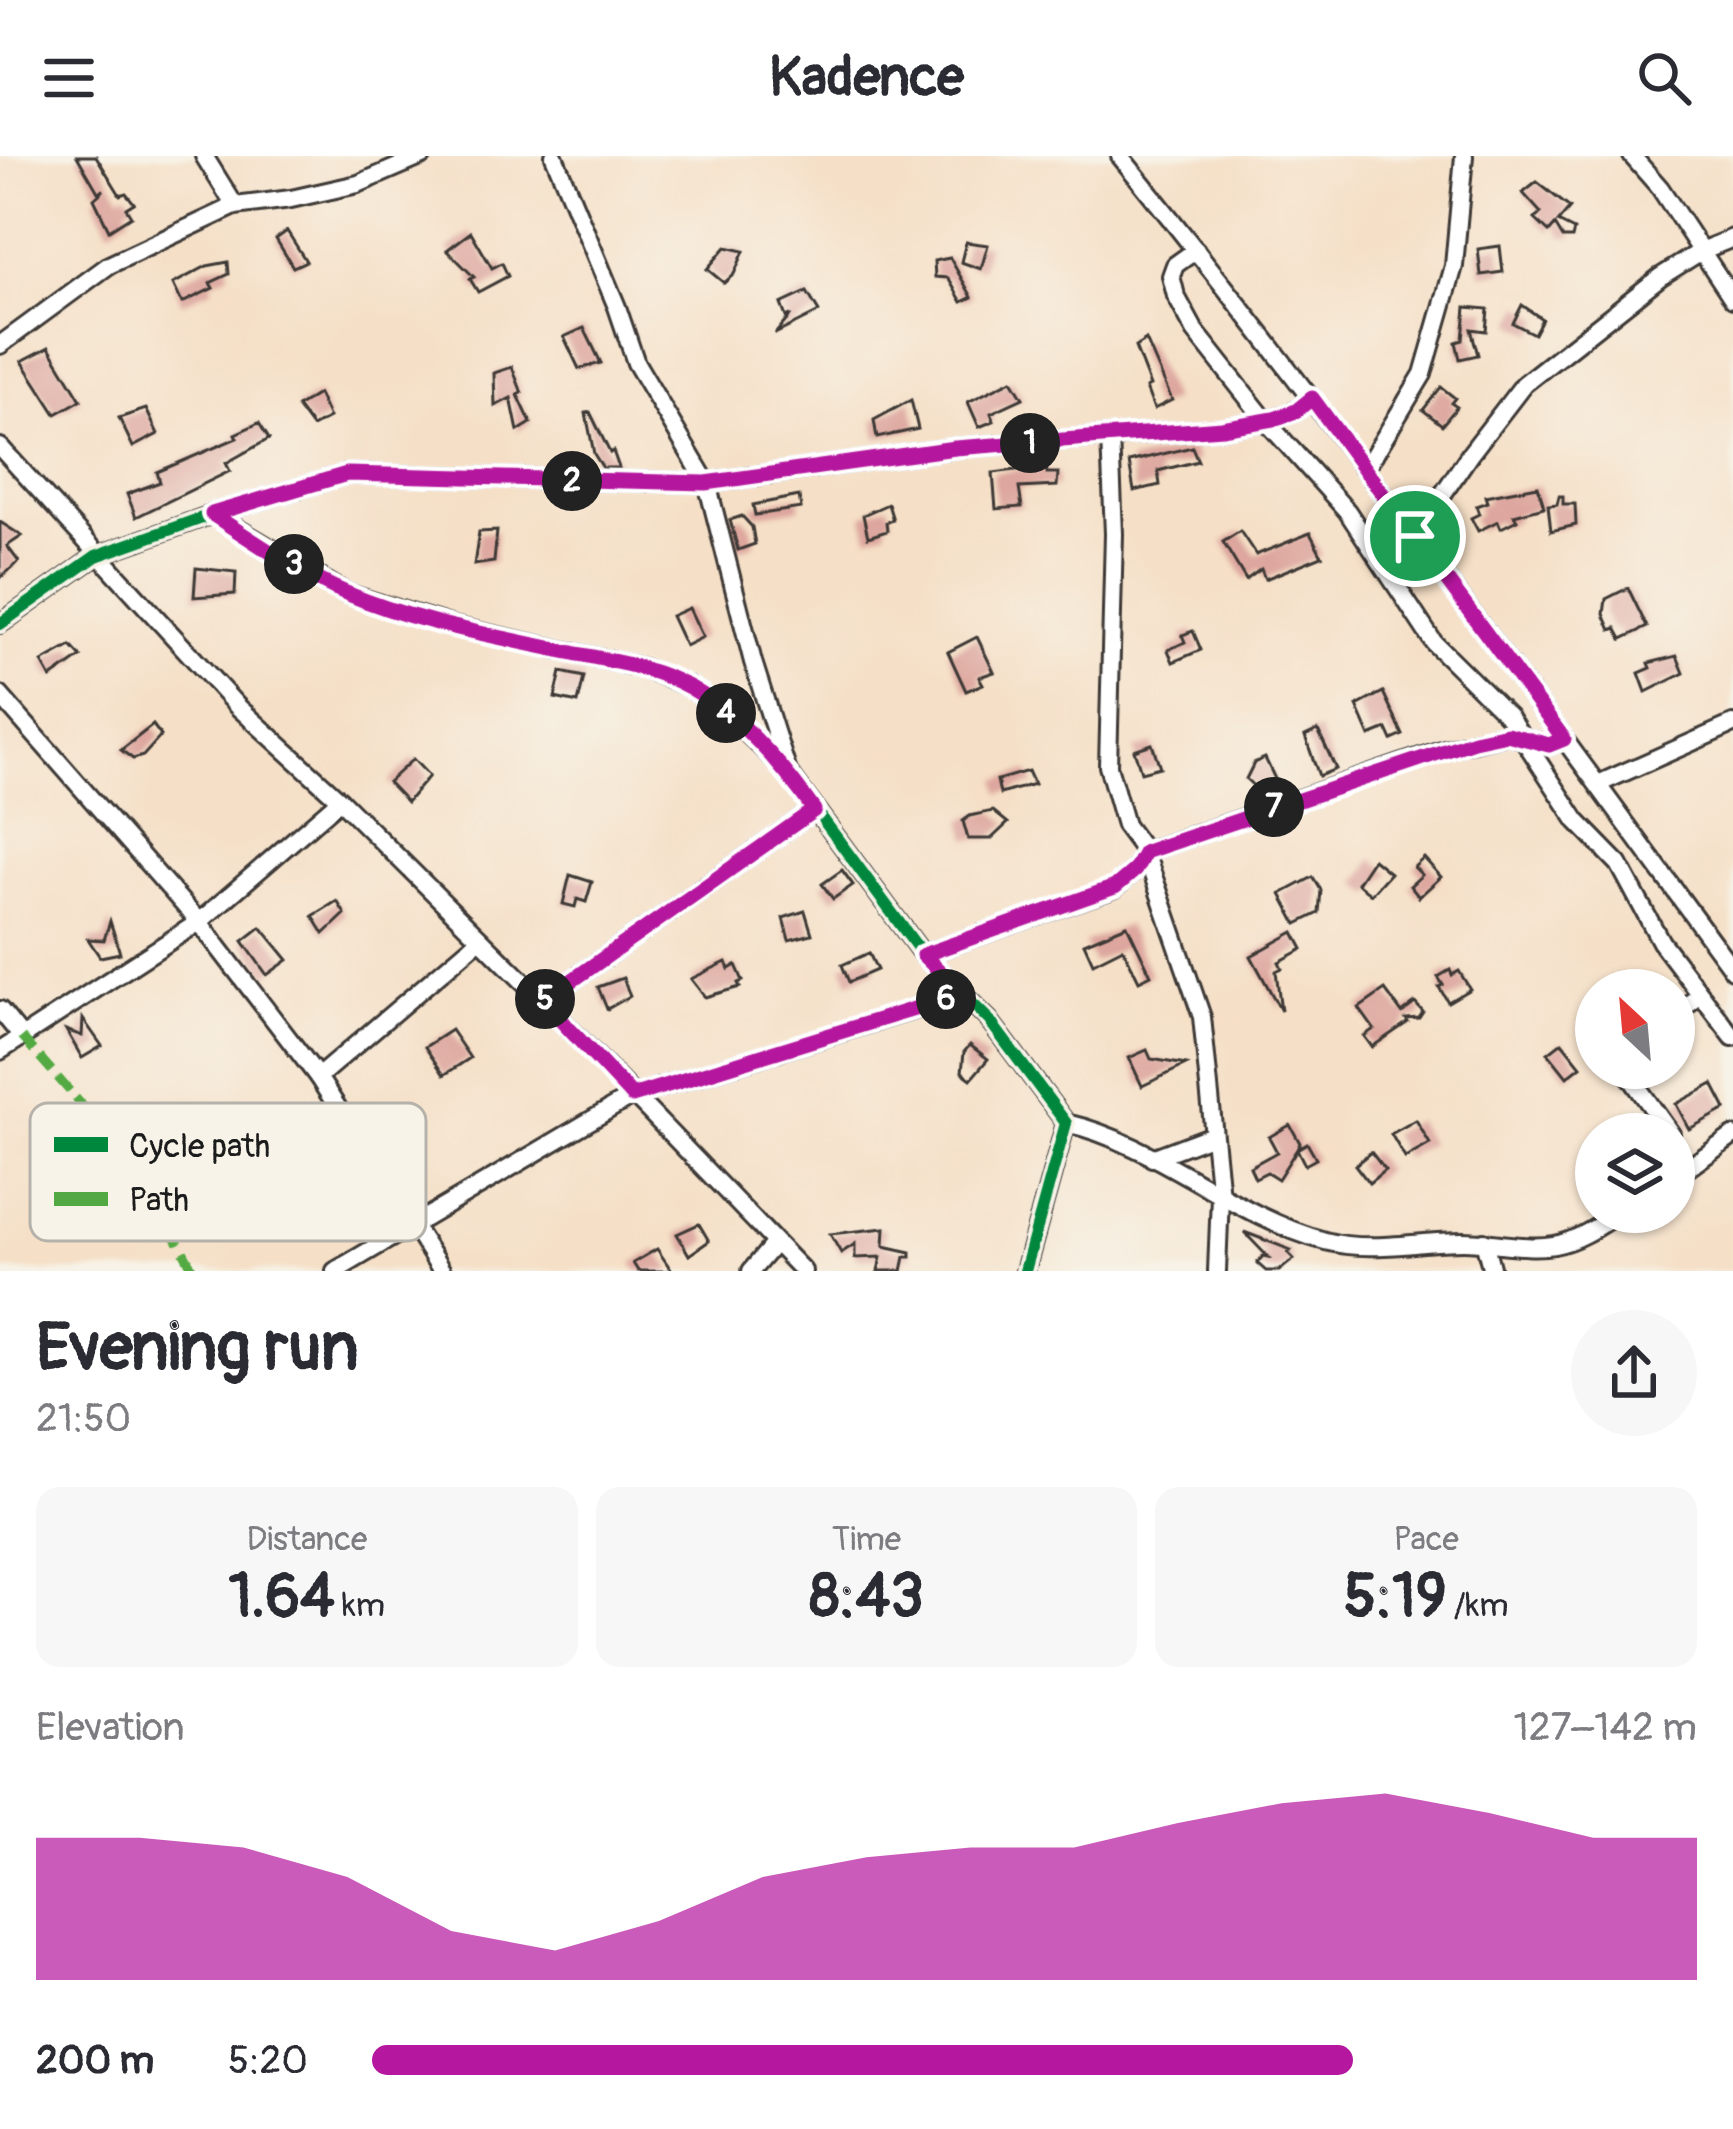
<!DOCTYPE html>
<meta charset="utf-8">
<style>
:root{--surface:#fff;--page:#f7f7f7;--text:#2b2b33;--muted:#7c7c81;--accent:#b5179e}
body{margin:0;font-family:Pangolin,sans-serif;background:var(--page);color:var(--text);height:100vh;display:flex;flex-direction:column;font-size:45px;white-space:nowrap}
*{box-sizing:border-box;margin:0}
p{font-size:39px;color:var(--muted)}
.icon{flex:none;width:66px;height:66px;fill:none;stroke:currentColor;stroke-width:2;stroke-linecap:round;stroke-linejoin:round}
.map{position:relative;height:1115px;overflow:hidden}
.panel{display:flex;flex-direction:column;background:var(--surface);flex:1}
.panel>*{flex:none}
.needle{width:78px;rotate:334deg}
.controls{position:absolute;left:1575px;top:813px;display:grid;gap:24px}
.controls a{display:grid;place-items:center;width:120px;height:120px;border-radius:50%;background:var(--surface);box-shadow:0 3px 9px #0004;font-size:60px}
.pin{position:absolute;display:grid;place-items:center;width:102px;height:102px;color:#fff;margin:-51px;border:6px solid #fff;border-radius:50%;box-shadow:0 3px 12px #0007}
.km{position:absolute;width:60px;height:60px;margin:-30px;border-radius:50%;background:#222;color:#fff;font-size:33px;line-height:60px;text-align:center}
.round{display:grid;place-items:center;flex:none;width:126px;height:126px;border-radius:63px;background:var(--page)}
.head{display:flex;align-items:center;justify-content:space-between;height:204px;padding:0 36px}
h1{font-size:66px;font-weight:800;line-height:90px}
.figures{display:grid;grid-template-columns:repeat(3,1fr);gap:18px;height:204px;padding:12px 36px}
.figures div{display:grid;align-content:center;border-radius:24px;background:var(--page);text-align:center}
.figures b{font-size:60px;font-weight:800}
.figures small{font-size:33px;font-weight:400}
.figures p{font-size:33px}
.chart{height:336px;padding:24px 36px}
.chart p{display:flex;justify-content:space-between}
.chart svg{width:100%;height:216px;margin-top:12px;fill:var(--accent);opacity:.7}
ul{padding:0 36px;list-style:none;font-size:39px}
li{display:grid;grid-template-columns:192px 144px 1fr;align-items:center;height:90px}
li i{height:30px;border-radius:15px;background:var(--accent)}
header{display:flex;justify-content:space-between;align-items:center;height:156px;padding:0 36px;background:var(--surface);font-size:54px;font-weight:800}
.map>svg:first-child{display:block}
</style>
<header><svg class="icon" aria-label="menu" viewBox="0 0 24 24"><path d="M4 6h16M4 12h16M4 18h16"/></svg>Kadence<svg class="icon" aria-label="search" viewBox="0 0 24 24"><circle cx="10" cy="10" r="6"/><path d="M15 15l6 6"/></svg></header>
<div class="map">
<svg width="1733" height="1115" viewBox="0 0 1733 1115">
<rect width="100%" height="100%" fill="#f7f3e8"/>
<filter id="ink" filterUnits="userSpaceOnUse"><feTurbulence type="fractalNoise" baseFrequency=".00833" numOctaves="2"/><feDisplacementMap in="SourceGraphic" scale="24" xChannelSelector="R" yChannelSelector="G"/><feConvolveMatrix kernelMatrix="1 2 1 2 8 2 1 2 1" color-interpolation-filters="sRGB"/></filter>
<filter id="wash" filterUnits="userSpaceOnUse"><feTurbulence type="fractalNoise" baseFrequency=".004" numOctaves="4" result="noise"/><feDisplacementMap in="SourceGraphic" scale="48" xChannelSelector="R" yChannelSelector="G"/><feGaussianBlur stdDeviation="2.7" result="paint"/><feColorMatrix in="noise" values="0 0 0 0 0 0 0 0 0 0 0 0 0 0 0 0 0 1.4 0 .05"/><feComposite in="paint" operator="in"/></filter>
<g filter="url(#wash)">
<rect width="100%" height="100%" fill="#f5dfc6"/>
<g id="blocks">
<g fill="#dda69e">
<polygon points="77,0 96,0 120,39 126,37 134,47 126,52 131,60 109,74 94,43 104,34 98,36"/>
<polygon points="1537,26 1570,52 1558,66 1574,74 1572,82 1563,82 1555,69 1549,76 1535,63 1541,57 1523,37"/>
<polygon points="287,75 306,105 293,111 276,83"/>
<polygon points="471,76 492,112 502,107 508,120 478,136 470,123 474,121 447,94"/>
<polygon points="966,86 988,89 981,113 961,106"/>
<polygon points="1500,90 1503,116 1481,119 1478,93"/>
<polygon points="726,91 744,95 734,118 724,127 707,113"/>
<polygon points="950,102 972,141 962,146 948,122 935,121 934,105"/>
<polygon points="228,106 229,118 210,127 213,132 182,147 173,128 207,110"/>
<polygon points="807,136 819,156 775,178 791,159 786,161 781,148"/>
<polygon points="1522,149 1542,163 1534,178 1513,167"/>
<polygon points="1466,151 1488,153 1486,175 1471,173 1478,199 1460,203 1456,186 1463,184"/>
<polygon points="584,172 601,207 579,213 564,181"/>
<polygon points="1146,184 1172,244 1154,253 1146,232 1150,230 1135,191"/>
<polygon points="49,191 81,244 56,258 22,205"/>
<polygon points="512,211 522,237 518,239 531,267 518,275 511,242 495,250 494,217"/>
<polygon points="1012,224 1023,242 991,257 994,265 979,271 968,246"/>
<polygon points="1441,231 1455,242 1451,247 1457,251 1442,269 1423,254"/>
<polygon points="318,238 329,262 312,271 297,251"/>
<polygon points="911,244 918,273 877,282 874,264"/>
<polygon points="146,253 158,278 133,291 119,262"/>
<polygon points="590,256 610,297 613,295 619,312 603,312 594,298 586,257"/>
<polygon points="259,267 269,283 226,307 230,315 136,361 127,338 160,326 157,316 237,282 235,278"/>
<polygon points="1192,291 1198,305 1158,315 1160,329 1134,335 1129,306"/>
<polygon points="1046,310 1047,317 1058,317 1057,330 1019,332 1022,351 996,353 993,317"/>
<polygon points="1538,330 1544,351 1514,359 1517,364 1501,372 1498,365 1478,375 1471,362 1479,358 1476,350 1487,346 1485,340"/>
<polygon points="799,340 801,352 755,359 753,349"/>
<polygon points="1559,340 1563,340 1563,348 1575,348 1576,369 1551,375 1548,349 1557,348"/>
<polygon points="888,348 893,364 886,366 887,375 868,381 863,359"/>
<polygon points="742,360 752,371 755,388 738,394 730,364"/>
<polygon points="0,366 22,380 7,390 19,406 0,422"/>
<polygon points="497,375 494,406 474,409 479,376"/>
<polygon points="1240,375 1256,399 1310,377 1322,400 1265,423 1261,413 1246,424 1223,386"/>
<polygon points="196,412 236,416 235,438 194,441"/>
<polygon points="1628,432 1647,471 1622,483 1616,472 1611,474 1604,458 1606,443"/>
<polygon points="689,452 703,481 685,490 671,460"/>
<polygon points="1193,475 1201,494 1173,506 1168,494 1185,486 1182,479"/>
<polygon points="977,481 994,516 979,521 983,528 966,535 948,496"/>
<polygon points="71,490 81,501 51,522 42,506"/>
<polygon points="1677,500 1684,517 1646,536 1639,517 1651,512 1649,507"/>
<polygon points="561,516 584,521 578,547 555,542"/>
<polygon points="1383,536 1403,579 1392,584 1387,573 1370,580 1357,550"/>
<polygon points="153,569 161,580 143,600 133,603 121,594"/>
<polygon points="1318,574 1336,613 1319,620 1305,580"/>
<polygon points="1152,588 1160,611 1141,616 1134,594"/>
<polygon points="1265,602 1275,623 1258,634 1246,623 1254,607"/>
<polygon points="413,603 429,620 407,646 388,626"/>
<polygon points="1028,615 1034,628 1000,638 997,624"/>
<polygon points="993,655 1008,667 991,683 968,683 963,665 970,660"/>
<polygon points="1424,702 1441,721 1419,741 1410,730 1422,719 1414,711"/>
<polygon points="1373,703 1390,717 1371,738 1357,727"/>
<polygon points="842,714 853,729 833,743 822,728"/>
<polygon points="570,719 592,726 586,746 577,743 575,751 563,748"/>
<polygon points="1313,721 1321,734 1319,757 1297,768 1281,738"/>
<polygon points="337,745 345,758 324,778 313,760"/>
<polygon points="805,755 812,778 789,784 783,762"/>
<polygon points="110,765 120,797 100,801 88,783 104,784"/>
<polygon points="1127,769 1151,819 1139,825 1123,792 1093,807 1084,787"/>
<polygon points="261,771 288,804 267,819 243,785"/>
<polygon points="1294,776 1303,793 1279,806 1282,812 1276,815 1281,855 1251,800"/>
<polygon points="869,797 877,814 849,826 842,809"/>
<polygon points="726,806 729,813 736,809 743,825 738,827 740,831 705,841 691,823"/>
<polygon points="1450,814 1452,819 1459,815 1470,833 1448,846 1439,831 1443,829 1438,821"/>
<polygon points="623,822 630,840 607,853 598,831"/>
<polygon points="1385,834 1402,857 1415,847 1423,856 1419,862 1406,863 1408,866 1372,891 1364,880 1374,873 1359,852"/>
<polygon points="83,863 102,890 82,902 66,874 82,880"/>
<polygon points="451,874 470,902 444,919 425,891"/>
<polygon points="1562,886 1581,910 1567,921 1548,897"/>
<polygon points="970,889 988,903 971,923 962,916 964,896"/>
<polygon points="1147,894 1151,903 1186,909 1142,930 1129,902"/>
<polygon points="1713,928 1726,953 1689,973 1676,948"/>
<polygon points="1416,964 1430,988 1405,1002 1391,978"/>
<polygon points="1290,969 1300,987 1297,993 1307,987 1316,1003 1305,1009 1297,993 1278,1023 1267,1016 1255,1022 1250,1011 1277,996 1269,981"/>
<polygon points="1371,996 1385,1014 1369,1027 1355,1009"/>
<polygon points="699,1068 709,1085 689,1099 677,1078"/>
<polygon points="885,1072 884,1090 911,1096 911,1101 905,1101 902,1115 878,1115 881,1101 855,1102 855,1088 841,1097 830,1078"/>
<polygon points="1244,1076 1291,1094 1288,1097 1294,1103 1279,1115 1266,1115 1257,1107 1263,1100 1268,1101"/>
<polygon points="657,1093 672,1115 638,1115 633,1107"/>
</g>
</g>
</g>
<g filter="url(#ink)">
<use href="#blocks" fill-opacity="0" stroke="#3d3936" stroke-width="3"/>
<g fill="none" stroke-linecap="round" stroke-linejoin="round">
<defs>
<g id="street">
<polyline points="204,0 235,50"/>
<polyline points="554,0 617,151 636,207 707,327 753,506 787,613"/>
<path d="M1120 0C1335 264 1532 540 1733 814"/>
<polyline points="1632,0 1660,32 1733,143"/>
<polyline points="1196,94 1175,109 1171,120 1176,140 1195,175 1266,265 1347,355 1434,487 1509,561 1577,665 1619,708 1661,786 1733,881"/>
<polyline points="0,189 109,109 235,50 291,43 358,28 423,0"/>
<polyline points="1110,281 1114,378 1108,610 1125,669 1145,696 1202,861 1220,1040 1217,1115"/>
<polyline points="0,291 237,550 340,644 543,845 803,1115"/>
<polyline points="1366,312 1423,218 1454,110 1464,0"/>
<polyline points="213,358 346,437 453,470 643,512 688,530 717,549 788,616 923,799 989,864 1066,967 1025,1115"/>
<polyline points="1415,379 1470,298 1524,228 1660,121 1703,94 1733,82"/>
<polyline points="0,468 96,400 213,358 347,318 707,327 955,292 1223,272 1274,263 1296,255 1312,242"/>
<polyline points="0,539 199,766 318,921 442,1115"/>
<polyline points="1598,628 1733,568"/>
<polyline points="923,799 1115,732 1135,714 1145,696 1441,594 1507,578 1549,589 1564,583"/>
<polyline points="543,845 814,654"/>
<polyline points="0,854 22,881 0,895"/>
<polyline points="1674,860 1699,840"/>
<polyline points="22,881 199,766 340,644"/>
<polyline points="1624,912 1671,978"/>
<polyline points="318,921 480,783"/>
<path d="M1066 967C1159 988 1232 1060 1325 1085 1370 1097 1416 1085 1463 1085 1492 1085 1526 1094 1554 1089 1578 1085 1600 1069 1620 1056"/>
<polyline points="1152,1002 1213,979"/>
<polyline points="1674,1022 1733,980"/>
<polyline points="1484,1085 1492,1115"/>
<polyline points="335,1115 632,940 963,839"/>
<polyline points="751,1115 774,1088"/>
</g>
</defs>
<use href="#street" stroke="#3d3936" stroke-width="22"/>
<use href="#street" stroke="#fff" stroke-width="16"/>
<polyline stroke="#52a943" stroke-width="9" stroke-dasharray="18 9" stroke-linecap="butt" points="22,881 139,1014 194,1115"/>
<defs>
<g id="cycleway">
<polyline points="213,358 346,437 453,470 643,512 688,530 717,549 788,616 923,799 989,864 1066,967 1025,1115"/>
<polyline points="0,468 96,400 213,358 347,318 707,327 955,292 1223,272 1274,263 1296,255 1312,242"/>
</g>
</defs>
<use href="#cycleway" stroke="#f7f3e8" stroke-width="20"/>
<use href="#cycleway" stroke="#00873e" stroke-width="12"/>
</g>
</g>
<g fill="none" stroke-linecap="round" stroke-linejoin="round" filter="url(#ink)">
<defs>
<path id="route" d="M1312 242 1564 583 1549 589 1507 578 1474 585 1145 696 1135 714 1115 731 923 799 963 838 632 940 543 845 814 654C781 607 741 561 691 532 654 511 610 505 568 496 495 480 416 467 346 437 299 417 255 386 212 358L347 318 706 327 955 292 1222 272 1274 263 1296 255Z"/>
</defs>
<use href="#route" stroke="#fff" stroke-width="24"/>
<use href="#route" stroke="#b5179e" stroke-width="15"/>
</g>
<rect x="30" y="947" width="396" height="138" rx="18" fill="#f7f3e8" stroke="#b5b2ab" stroke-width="3"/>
<rect x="54" y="981" width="54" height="15" fill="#00873e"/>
<rect x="54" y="1036" width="54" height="14" fill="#52a943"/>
<g font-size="33" fill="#1c1c1c">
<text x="129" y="1001">Cycle path</text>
<text x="129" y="1055">Path</text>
</g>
</svg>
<div class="controls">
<a><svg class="needle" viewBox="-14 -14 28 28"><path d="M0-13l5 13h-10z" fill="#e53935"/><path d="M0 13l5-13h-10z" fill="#7c7c81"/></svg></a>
<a><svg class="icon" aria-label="layers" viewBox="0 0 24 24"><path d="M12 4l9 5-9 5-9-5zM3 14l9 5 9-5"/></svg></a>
</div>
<div class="pin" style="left:1415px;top:380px;background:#1e9e55"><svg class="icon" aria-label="arrive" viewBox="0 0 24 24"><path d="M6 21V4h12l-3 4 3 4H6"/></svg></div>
<b class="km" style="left:1030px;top:287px">1</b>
<b class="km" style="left:572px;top:325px">2</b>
<b class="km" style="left:294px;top:408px">3</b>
<b class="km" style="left:726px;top:557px">4</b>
<b class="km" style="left:545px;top:843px">5</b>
<b class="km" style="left:946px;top:843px">6</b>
<b class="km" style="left:1274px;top:651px">7</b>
</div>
<section class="panel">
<div class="head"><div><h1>Evening run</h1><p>21:50</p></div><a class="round"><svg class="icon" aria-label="share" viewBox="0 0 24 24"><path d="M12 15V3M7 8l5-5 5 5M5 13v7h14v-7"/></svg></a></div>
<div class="figures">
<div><p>Distance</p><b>1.64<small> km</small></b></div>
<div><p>Time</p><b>8:43</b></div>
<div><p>Pace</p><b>5:19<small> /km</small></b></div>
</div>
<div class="chart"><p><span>Elevation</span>127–142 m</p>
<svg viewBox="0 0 160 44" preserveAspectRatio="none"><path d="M0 44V15L10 15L20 17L30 23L40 34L50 38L60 32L70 23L80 19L90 17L100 17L110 12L120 8L130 6L140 10L150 15L160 15V44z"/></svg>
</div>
<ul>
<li><b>200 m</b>5:20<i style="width:74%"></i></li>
</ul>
</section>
